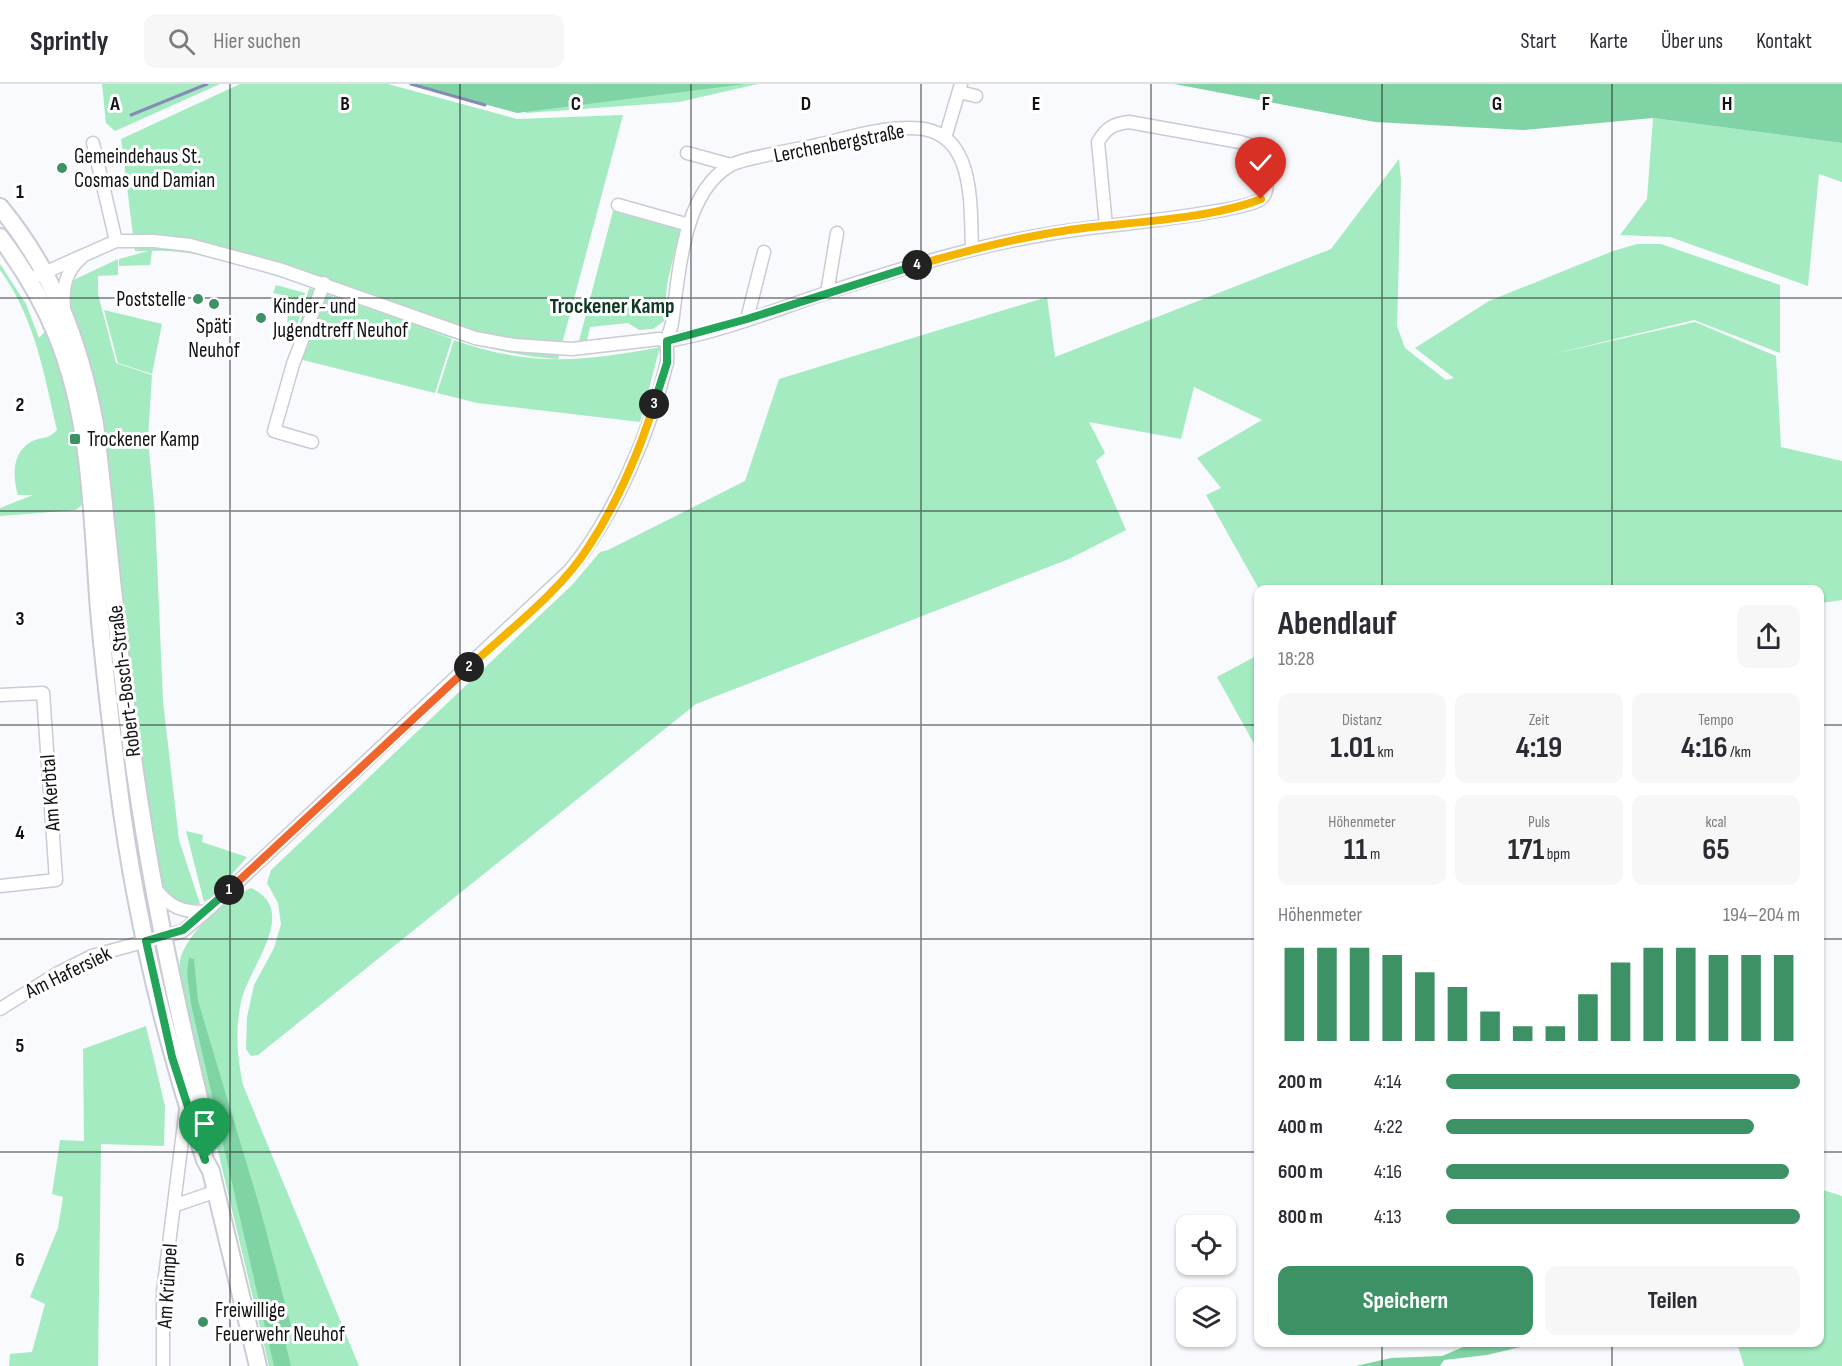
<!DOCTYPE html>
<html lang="de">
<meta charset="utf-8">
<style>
:root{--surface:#fff;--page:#f7f7f7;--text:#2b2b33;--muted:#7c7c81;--line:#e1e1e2;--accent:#3c9265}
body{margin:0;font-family:"Sofia Sans Condensed",sans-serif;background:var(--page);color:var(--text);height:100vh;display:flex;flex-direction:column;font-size:22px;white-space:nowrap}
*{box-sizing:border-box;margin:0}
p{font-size:20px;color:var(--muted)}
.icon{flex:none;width:33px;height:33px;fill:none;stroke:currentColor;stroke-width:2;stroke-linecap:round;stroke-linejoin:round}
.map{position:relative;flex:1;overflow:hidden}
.panel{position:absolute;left:1254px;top:501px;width:570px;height:762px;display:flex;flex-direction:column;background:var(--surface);border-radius:12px;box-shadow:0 2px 4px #0004}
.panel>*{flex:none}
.controls{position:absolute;left:1176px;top:1131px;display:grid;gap:12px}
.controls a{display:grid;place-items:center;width:60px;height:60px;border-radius:12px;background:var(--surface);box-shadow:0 2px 4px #0004;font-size:30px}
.pin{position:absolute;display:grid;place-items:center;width:51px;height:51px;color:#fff;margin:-62px -26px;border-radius:50% 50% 50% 0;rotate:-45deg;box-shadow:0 0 6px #0007}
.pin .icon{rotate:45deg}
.km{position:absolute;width:30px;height:30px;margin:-15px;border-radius:50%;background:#222;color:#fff;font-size:16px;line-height:30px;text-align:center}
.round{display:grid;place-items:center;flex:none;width:63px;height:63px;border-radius:12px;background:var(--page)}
.headline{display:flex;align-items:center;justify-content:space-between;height:102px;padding:0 24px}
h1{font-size:33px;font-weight:700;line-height:45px}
.stats{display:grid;grid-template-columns:repeat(3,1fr);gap:9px;height:102px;padding:6px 24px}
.stats div{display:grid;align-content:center;border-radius:12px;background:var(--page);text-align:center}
.stats b{font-size:30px;font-weight:700}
.stats small{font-size:16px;font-weight:400}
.stats p{font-size:16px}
.chart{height:168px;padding:12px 24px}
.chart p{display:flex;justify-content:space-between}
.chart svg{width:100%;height:108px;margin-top:6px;stroke:var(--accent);stroke-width:6}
.cta{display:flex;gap:12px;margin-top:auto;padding:12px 24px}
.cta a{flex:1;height:69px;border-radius:12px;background:var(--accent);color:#fff;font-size:24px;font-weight:700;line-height:69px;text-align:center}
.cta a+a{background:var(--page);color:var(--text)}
ul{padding:0 24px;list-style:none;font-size:20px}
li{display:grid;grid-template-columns:96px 72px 1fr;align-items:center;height:45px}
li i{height:15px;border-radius:8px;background:var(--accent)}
header{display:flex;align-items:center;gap:36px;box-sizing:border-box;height:84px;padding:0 30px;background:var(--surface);border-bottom:2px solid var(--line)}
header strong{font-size:28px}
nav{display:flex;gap:33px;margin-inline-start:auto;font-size:21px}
.search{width:420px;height:54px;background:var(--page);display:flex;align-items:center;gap:15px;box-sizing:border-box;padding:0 21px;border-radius:12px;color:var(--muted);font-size:22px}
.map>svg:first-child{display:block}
</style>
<header>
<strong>Sprintly</strong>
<div class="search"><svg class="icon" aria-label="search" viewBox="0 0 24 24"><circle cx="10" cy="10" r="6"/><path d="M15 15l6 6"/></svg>Hier suchen</div>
<nav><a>Start</a><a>Karte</a><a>Über uns</a><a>Kontakt</a></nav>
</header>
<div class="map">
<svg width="1842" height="1282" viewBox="0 0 1842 1282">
<rect width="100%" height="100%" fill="#f9fafd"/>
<g fill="#a4ebc1">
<polygon points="102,0 220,0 115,47 106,39"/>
<path d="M240 0H388L517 35 623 31 558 275C456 268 358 217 260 187 226 177 188 165 152 167L150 181 119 182V175L148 167H135L121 55Z"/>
<polygon points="438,0 758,0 679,18 526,29 522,13"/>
<polygon points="1653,34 1842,59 1842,98 1819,90 1808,202 1670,153 1620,151 1647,115"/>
<polygon points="1399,75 1401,96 1397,242 1405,264 1446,296 1454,294 1415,264 1489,217 1613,167 1637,160 1661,160 1780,201 1780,269 1694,236 1549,271 1695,238 1776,272 1781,363 1842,377 1842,516 1820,519 1820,506 1259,505 1206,411 1221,404 1197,374 1262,336 1194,303 1181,355 1089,338 1105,369 1096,377 1126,446 1069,475 696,620 258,971 251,972 246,965 247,933 254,901 274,864 281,840 278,819 267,799 271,786 572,501 600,468 608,466 745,397 779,295 1047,213 1055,273 1331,165"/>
<polygon points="613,127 680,146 667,200 664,237 653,245 639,246 628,239 590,243 587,256 579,257"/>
<path d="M118 175V191L98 192V210L116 279 152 291 148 355 155 431 163 617 179 756 200 820C182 824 168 814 159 798L78 250 63 201Z"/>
<path d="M0 180 26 220 39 254 50 242 73 316 85 418 76 426 0 432V424L33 411H18C12 392 12 365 35 356 44 353 50 354 57 346 44 290 35 234 0 186Z"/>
<polygon points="276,201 305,209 294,256 288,250 287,212 273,209"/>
<polygon points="309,204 452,255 435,309 291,273"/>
<polygon points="104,226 162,240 152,290 118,279"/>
<path d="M454 256C530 283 583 278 660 263L640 338 477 319 437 309Z"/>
<polygon points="1258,571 1258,667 1217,593"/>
<polygon points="186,747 203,751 202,758 247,773 214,811 204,818"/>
<path d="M251 804C301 827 248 883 241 918 235 946 237 973 243 1001L359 1282H269C245 1178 219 1075 196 971 190 944 176 903 180 877 184 851 228 813 251 804Z"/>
<polygon points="146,942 165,1022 164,1062 101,1060 98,1282 9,1282 10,1270 32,1268 45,1220 30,1213 58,1144 63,1113 52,1110 60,1056 84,1057 83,965"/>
<polygon points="1820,1105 1842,1112 1842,1282 1744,1282 1737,1259 1820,1258"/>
</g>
<g fill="#80d3a4">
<polygon points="409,0 745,0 517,29"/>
<polygon points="1174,0 1842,0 1842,59 1653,34 1523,46 1375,38"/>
<polygon points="189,874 194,875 198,917 260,1124 291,1242 286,1262 291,1282 274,1282 191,920 187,889"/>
<polygon points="1475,1258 1538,1259 1487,1271 1444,1276 1440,1282 1356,1282 1391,1274 1442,1272"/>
</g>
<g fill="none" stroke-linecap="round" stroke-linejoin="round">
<g stroke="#868bb6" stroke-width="3">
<polyline points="411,0 485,21"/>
<polyline points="131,31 207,0"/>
</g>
<defs>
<g id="street">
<polyline points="959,8 976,12"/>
<polyline points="945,54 961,0"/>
<polyline points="93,59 116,157"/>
<polyline points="687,69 731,81"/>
<polyline points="618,121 689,141"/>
<path d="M37 192 116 157H154L190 161 279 185 475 254 514 261 572 265 659 255 667 257C720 248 772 227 823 210 908 182 993 156 1082 145 1110 141 1245 128 1261 115 1273 105 1264 74 1258 63L1240 58 1129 38C1113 40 1106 44 1098 58L1106 142"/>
<polyline points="827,209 837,149"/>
<path d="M64 223C62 203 66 187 81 174"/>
<polyline points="747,235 764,168"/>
<polyline points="312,358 274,347 293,280 324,199"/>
<polyline points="0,611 43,609 56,796 0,802"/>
<path d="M155 804C169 823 182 828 205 828"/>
<path d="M0 925 58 889 92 872 183 847 209 825 570 486C614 433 651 346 667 278 668 270 666 264 667 256 668 250 671 245 672 239 679 190 682 111 729 82 742 74 799 65 817 61 852 53 889 40 924 45 976 54 970 125 972 165"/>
<polyline points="176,1121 217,1107"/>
<polyline points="163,1282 163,1208 186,1024"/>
</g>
<g id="secondary">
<path d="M0 123C53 187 80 259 95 340 109 456 118 572 135 688 153 813 179 936 210 1058"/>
<path d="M0 153C23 184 43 217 57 252 92 338 92 436 99 526 104 584 111 641 118 698 134 827 164 953 205 1076L211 1087 258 1282"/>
</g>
</defs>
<use href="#street" stroke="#cacbd4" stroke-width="15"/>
<use href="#secondary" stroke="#cacbd4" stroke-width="20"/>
<use href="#street" stroke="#fff" stroke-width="12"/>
<use href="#secondary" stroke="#fff" stroke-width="16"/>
</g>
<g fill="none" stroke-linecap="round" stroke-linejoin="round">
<defs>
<polyline id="split-1" points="205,1076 172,973 146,857 183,846 229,806"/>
<polyline id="split-2" points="229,806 469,583"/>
<path id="split-3" d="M469 583C508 547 561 507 589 462 616 421 640 367 654 320"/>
<polyline id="split-4" points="654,320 667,279 667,257 747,235 917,181"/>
<path id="split-5" d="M917 181C972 165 1027 151 1084 144 1136 138 1214 134 1261 115"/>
</defs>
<use href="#split-1" stroke="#fff" stroke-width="12"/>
<use href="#split-2" stroke="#fff" stroke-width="12"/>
<use href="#split-3" stroke="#fff" stroke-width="12"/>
<use href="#split-4" stroke="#fff" stroke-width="12"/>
<use href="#split-5" stroke="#fff" stroke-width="12"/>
<use href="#split-1" stroke="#22a559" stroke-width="8"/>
<use href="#split-2" stroke="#f0652b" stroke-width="8"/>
<use href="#split-3" stroke="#f5b400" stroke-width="8"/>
<use href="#split-4" stroke="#22a559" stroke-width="8"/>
<use href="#split-5" stroke="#f5b400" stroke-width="8"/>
</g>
<path fill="none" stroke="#131316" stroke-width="1.5" stroke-opacity="0.55" d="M230 0V1282M460 0V1282M691 0V1282M921 0V1282M1151 0V1282M1382 0V506M1612 0V506M0 214H1842M0 427H1842M0 641H1258M1820 641H1842M0 855H1258M1820 855H1842M0 1068H1258M1820 1068H1842M1382 1258V1282M1612 1258V1282"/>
<g fill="#3c9265" stroke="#fff" stroke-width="2">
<circle cx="62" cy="84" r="6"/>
<circle cx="198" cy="215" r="6"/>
<circle cx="214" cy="220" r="6"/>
<circle cx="261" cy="234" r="6"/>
<rect x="69" y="349" width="12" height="12" rx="3"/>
<circle cx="203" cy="1238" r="6"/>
</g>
<g text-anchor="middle" stroke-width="6" stroke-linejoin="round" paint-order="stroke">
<g font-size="21" fill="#131316" stroke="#fff">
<text transform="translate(839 59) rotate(-11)" y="7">Lerchenbergstraße</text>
<text transform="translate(124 597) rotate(-97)" y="7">Robert-Bosch-Straße</text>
<text transform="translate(50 709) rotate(-94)" y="7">Am Kerbtal</text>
<text transform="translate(68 888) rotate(-26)" y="7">Am Hafersiek</text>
<text transform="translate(167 1202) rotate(-86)" y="7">Am Krümpel</text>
</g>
<g font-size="21" fill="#131316" stroke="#fff" text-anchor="start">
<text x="74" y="79">Gemeindehaus St.<tspan x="74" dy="24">Cosmas und Damian</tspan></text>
<text x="186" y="222" text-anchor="end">Poststelle</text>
<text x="273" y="229">Kinder- und<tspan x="273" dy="24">Jugendtreff Neuhof</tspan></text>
<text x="214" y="249" text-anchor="middle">Späti<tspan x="214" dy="24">Neuhof</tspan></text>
<text x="87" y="362">Trockener Kamp</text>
<text x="215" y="1233">Freiwillige<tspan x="215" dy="24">Feuerwehr Neuhof</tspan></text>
</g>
<g font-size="22" font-weight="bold" fill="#103924" stroke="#fff">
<text x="612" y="229">Trockener Kamp</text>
</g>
</g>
<g font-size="20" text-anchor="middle" font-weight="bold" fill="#131316" stroke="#fff" stroke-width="6" stroke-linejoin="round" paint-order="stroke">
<text x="115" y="26">A</text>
<text x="345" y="26">B</text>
<text x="576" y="26">C</text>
<text x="806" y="26">D</text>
<text x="1036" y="26">E</text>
<text x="1266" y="26">F</text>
<text x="1497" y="26">G</text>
<text x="1727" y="26">H</text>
<text x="20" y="114">1</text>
<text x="20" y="327">2</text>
<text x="20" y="541">3</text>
<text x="20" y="755">4</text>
<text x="20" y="968">5</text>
<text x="20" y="1182">6</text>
</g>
</svg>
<div class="controls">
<a><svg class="icon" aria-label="locate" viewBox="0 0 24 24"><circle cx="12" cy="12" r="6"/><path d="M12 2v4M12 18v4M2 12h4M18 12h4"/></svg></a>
<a><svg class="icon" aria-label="layers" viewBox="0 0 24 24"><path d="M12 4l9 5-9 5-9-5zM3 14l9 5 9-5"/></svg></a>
</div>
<div class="pin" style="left:205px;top:1076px;background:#1e9e55"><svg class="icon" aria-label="arrive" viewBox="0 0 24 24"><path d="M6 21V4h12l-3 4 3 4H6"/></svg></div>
<div class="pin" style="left:1261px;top:115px;background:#d93025"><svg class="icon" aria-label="check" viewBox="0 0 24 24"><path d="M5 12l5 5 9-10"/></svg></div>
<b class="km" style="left:229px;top:806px">1</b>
<b class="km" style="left:469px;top:583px">2</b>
<b class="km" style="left:654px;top:320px">3</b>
<b class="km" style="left:917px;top:181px">4</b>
<section class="panel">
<div class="headline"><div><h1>Abendlauf</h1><p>18:28</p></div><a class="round"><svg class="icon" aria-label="share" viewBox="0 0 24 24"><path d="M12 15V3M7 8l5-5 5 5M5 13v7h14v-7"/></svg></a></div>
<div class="stats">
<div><p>Distanz</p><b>1.01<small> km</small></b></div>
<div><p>Zeit</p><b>4:19</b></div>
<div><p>Tempo</p><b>4:16<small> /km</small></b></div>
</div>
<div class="stats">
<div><p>Höhenmeter</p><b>11<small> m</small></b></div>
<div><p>Puls</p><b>171<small> bpm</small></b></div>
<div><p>kcal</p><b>65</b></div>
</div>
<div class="chart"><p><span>Höhenmeter</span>194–204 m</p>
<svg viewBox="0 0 160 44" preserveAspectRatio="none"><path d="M5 44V6M15 44V6M25 44V6M35 44V9M45 44V16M55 44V22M65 44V32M75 44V38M85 44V38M95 44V25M105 44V12M115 44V6M125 44V6M135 44V9M145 44V9M155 44V9"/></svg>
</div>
<ul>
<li><b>200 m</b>4:14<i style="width:100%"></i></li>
<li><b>400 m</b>4:22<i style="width:87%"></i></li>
<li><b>600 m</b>4:16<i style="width:97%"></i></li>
<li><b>800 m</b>4:13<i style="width:100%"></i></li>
</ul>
<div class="cta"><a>Speichern</a><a>Teilen</a></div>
</section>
</div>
